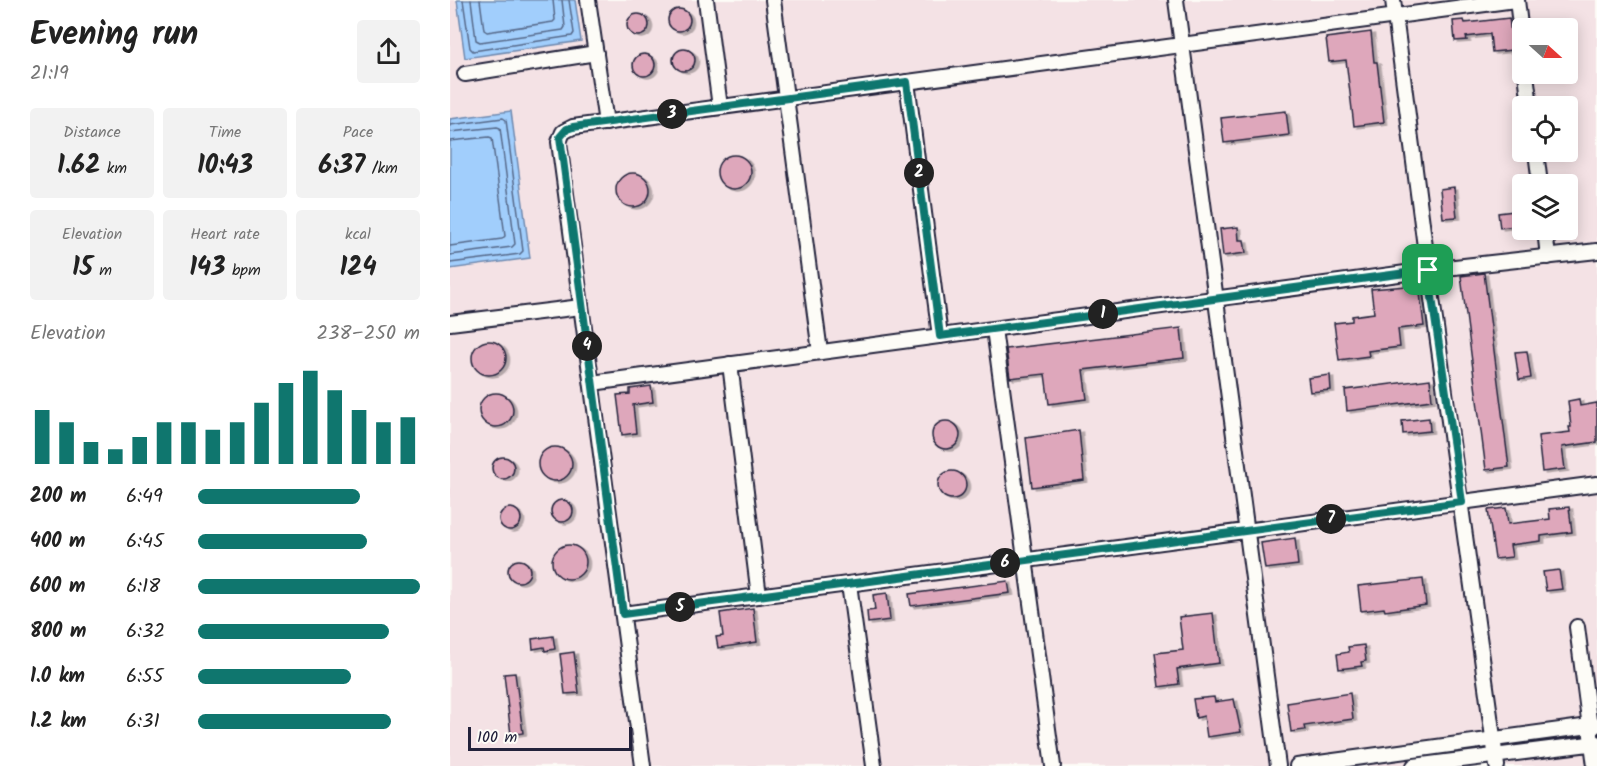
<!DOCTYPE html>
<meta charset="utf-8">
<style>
:root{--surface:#fff;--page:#f2f2f2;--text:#222;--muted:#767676;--accent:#0f766e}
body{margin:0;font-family:Kalam,sans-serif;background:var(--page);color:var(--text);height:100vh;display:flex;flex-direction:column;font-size:22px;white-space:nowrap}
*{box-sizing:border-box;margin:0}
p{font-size:20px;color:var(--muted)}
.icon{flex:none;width:33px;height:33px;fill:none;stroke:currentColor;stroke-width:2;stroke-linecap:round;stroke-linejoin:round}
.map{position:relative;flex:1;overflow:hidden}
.details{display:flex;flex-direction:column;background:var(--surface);width:450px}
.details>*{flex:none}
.needle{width:39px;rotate:111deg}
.tools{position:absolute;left:1062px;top:18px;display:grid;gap:12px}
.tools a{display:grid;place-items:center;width:66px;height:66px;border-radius:6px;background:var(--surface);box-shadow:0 3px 15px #0003;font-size:30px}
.scale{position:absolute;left:18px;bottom:15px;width:164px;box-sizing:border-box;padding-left:6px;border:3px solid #22223b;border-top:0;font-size:16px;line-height:21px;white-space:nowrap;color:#22223b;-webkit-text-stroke:4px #fdfcf7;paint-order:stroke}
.pin{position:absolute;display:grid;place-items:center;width:51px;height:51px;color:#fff;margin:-26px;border-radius:12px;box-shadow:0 3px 9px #0006}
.km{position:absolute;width:30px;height:30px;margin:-15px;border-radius:50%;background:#222;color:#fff;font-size:16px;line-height:30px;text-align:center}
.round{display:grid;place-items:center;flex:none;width:63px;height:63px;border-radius:6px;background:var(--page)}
.summary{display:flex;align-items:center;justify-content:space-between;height:102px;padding:0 30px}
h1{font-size:33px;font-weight:800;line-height:45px}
.figures{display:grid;grid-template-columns:repeat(3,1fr);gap:9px;height:102px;padding:6px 30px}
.figures div{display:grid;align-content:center;border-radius:6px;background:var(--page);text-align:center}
.figures b{font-size:26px;font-weight:800}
.figures small{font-size:16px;font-weight:400}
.figures p{font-size:16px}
.chart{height:168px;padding:12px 30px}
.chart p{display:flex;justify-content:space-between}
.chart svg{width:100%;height:108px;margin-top:6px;stroke:var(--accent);stroke-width:6}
ul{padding:0 30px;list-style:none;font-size:20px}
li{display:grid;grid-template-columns:96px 72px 1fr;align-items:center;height:45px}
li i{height:15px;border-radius:8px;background:var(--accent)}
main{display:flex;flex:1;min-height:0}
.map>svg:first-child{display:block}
</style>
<main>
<section class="details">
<div class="summary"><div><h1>Evening run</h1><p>21:19</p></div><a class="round"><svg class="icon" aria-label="share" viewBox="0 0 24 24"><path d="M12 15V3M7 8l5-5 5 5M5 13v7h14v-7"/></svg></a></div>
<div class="figures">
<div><p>Distance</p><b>1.62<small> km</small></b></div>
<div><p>Time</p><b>10:43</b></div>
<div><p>Pace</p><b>6:37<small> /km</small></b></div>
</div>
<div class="figures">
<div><p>Elevation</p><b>15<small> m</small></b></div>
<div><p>Heart rate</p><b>143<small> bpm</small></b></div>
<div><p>kcal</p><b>124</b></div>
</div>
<div class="chart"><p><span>Elevation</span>238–250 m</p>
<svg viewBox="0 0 160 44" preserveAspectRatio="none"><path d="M5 44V22M15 44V27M25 44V35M35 44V38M45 44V33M55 44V27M65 44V27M75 44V30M85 44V27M95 44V19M105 44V11M115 44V6M125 44V14M135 44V22M145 44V27M155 44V25"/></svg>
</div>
<ul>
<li><b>200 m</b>6:49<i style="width:73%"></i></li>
<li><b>400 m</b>6:45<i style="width:76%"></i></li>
<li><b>600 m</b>6:18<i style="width:100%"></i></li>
<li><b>800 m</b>6:32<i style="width:86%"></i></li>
<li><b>1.0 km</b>6:55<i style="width:69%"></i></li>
<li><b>1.2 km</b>6:31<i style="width:87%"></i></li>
</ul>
</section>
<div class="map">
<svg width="1147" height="766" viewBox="0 0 1147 766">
<defs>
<filter id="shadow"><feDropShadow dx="3.5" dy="2" stdDeviation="0" flood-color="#0004"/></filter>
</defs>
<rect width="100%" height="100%" fill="#fdfcf7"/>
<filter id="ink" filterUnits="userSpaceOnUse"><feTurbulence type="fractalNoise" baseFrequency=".0167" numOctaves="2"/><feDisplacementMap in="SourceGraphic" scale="12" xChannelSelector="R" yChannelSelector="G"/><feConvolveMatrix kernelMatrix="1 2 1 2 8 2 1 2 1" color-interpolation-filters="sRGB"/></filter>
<g filter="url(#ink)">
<path fill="#f4e2e5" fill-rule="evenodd" d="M0 0H1147V766H0ZM1072 28H1118V74H1072ZM1072 106H1118V152H1072ZM1072 184H1118V230H1072Z"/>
<g fill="#a1cefc" stroke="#6e89af" stroke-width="1.5">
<polygon points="7,0 125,0 131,41 15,58"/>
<polygon points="61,111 80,258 0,269 0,119"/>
</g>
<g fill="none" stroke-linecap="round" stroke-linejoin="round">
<g stroke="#556788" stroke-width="1.5">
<polyline points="13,0 20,48 23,51 122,36 124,33 119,0"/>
<polyline points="21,0 26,40 30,42 113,30 115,27 112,0"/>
<polyline points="30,0 34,30 37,32 103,22 105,20 103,0"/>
<polyline points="0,125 53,118 56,120 73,251 70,254 0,263"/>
<polyline points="0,132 47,127 50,128 65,244 62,247 0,255"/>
<polyline points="0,141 39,137 42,138 55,236 52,239 0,246"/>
</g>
</g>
<g fill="#dea7bb" stroke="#22223b" stroke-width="1.5" filter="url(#shadow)">
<circle cx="229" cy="20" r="11"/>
<circle cx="188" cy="25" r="11"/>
<polygon points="1059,18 1063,50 1042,52 1040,34 1016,37 1017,40 1005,41 1003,21 1014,20 1015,23 1024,22"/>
<polygon points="921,32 924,62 927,62 934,122 904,126 896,60 879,62 876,38"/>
<circle cx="234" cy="60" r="11"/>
<circle cx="194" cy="65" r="11"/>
<polygon points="836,111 839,135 774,143 771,118"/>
<circle cx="284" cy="172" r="17"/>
<circle cx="183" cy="190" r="17"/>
<polygon points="1004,187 1007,217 993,218 990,189"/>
<polygon points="1072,210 1072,225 1050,228 1048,213"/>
<polygon points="788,227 789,240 794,240 796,253 773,256 770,229"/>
<polygon points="1034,273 1059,467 1036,470 1011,276"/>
<polygon points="969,285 974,326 948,329 950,347 918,351 919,356 889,360 884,323 902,321 902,316 924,313 921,289"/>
<polygon points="731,328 734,358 633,370 637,399 599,404 595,374 560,378 556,349"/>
<circle cx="39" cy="358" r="17"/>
<polygon points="1077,351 1081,378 1069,380 1065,352"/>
<polygon points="880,375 881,390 860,392 858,378"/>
<polygon points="980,379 982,400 897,411 895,390"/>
<polygon points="201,386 203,402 183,405 186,433 172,435 167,395 180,394 180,389"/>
<circle cx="46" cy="410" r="17"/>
<polygon points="1129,399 1130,406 1147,403 1147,442 1112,447 1115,469 1092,472 1088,436 1120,432 1119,427 1121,427 1118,401"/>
<polygon points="979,418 980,431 953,434 952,421"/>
<circle cx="496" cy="435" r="14"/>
<polygon points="629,430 634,480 582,487 576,438"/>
<circle cx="105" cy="464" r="17"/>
<circle cx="53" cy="468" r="11"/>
<circle cx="502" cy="485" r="14"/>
<circle cx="112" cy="511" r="11"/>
<polygon points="1119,507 1122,532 1091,536 1091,541 1060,545 1062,557 1045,559 1038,510 1056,508 1058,524 1100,519 1099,509"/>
<circle cx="60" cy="519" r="11"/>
<polygon points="845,538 848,565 815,569 811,543"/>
<circle cx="119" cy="562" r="17"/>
<circle cx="69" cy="571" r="11"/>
<polygon points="1109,570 1112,589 1096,591 1093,572"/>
<polygon points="973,579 976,605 935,611 934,608 911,611 908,586"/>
<polygon points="558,581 560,593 461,606 459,594"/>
<polygon points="437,593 440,620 418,623 417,611 425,610 423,595"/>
<polygon points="303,608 307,642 268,648 266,637 273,636 270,613"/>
<polygon points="763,613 769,663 727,669 729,684 709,687 705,653 733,650 729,617"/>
<polygon points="103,636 105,649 95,651 94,647 83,649 82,639"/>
<polygon points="914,645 916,661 911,662 912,666 889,669 887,654 899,652 898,647"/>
<polygon points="124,652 129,693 115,694 110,654"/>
<polygon points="65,673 73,733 61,735 54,674"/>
<polygon points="900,693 903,719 854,726 855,730 841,732 837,703"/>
<polygon points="764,697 765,702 784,699 791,732 757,737 754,716 746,718 743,699"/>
</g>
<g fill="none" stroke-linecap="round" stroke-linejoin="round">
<defs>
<g id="minor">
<polyline points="138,0 156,123"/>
<polyline points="256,0 270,107"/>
<polyline points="323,0 370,352"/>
<polyline points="726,0 828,766"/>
<polyline points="943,0 978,270 1047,766"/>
<polyline points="1067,0 1072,42"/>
<polyline points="15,74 146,53"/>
<polyline points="1076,74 1080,106"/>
<polyline points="457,82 490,336"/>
<polyline points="1086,152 1090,184"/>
<polyline points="1095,230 1098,257"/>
<polyline points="0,323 131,307"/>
<polyline points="544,329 603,766"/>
<polyline points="280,364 309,596"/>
<polyline points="142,383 978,270 1147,251"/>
<polyline points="399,584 424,766"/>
<polyline points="173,614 1147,484"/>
<polyline points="1127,627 1145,766"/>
<polyline points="193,766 109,142 113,132 123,127 1065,0"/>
<polyline points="847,766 1147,725"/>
<polyline points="964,766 1147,743"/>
</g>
</defs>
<use href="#minor" stroke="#22223b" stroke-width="18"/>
<use href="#minor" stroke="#fdfcf7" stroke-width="14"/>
</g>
</g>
<g fill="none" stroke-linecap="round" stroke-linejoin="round" filter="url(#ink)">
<defs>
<polygon id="route" points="457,82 490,336 978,270 1012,502 173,614 110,137 117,129 123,127"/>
</defs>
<use href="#route" stroke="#fff" stroke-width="12"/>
<use href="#route" stroke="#0f766e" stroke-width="8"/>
</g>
</svg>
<div class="tools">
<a><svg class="needle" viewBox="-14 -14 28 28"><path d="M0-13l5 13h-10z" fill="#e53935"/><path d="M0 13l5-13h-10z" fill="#767676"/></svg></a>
<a><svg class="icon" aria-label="locate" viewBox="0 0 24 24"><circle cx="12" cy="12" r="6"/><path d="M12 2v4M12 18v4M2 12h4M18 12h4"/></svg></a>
<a><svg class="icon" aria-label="layers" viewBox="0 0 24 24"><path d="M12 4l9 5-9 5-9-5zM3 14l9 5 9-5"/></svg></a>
</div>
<div class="scale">100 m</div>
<div class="pin" style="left:978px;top:270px;background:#1e9e55"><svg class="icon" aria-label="arrive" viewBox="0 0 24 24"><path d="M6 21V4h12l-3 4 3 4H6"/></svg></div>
<b class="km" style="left:653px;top:314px">1</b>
<b class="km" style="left:469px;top:173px">2</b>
<b class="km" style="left:222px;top:114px">3</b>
<b class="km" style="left:137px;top:346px">4</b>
<b class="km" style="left:230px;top:607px">5</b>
<b class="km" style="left:555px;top:563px">6</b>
<b class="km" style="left:881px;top:519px">7</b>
</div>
</main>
